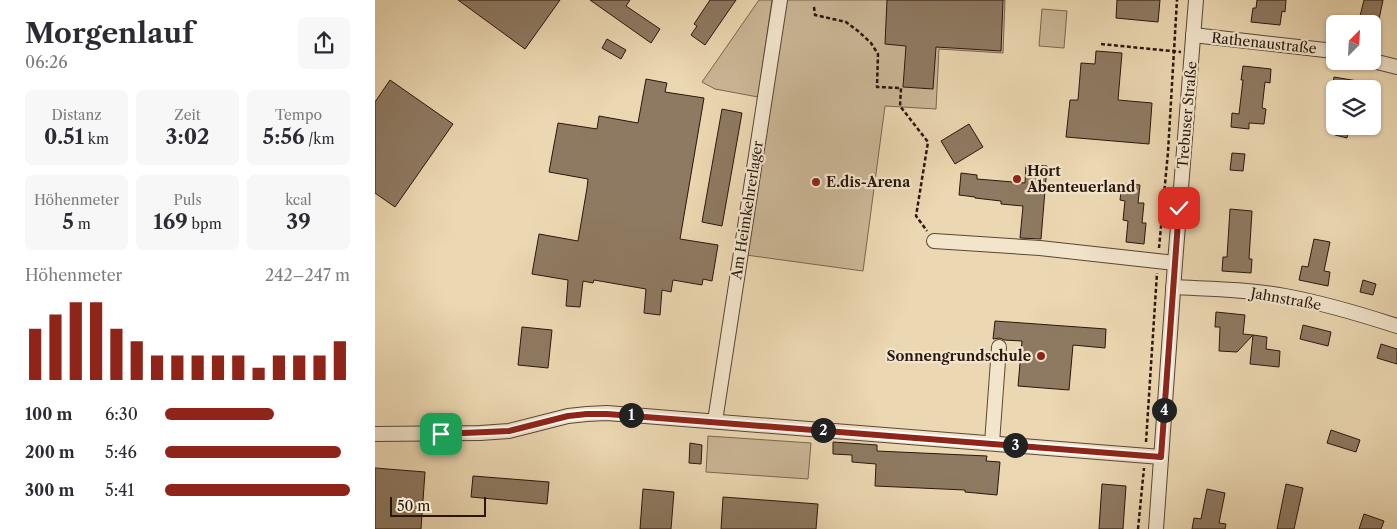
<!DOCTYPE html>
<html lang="de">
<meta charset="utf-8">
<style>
:root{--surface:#fff;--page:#f7f7f7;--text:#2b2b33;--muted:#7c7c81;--accent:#8f2418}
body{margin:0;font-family:"Libre Caslon Text",serif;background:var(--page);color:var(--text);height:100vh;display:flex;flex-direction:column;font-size:19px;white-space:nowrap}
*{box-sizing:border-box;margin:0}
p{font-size:16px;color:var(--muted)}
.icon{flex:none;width:28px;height:28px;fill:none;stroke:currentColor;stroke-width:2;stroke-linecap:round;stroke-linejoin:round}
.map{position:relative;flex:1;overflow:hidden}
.details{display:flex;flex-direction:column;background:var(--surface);width:375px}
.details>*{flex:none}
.needle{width:32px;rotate:24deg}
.buttons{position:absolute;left:951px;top:15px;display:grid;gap:10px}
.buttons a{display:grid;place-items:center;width:55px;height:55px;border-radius:8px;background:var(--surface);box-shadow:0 1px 4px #0004;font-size:25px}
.scale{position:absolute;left:15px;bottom:12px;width:96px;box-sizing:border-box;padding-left:5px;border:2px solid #29160c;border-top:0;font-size:14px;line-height:18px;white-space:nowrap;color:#29160c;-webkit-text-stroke:4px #f2e5cc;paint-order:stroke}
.pin{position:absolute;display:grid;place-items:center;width:42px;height:42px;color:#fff;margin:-21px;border-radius:10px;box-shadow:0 2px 8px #0006}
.km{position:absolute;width:25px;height:25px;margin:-12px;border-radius:50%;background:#222;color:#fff;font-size:14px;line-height:25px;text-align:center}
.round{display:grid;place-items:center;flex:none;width:52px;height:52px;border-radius:8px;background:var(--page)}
.summary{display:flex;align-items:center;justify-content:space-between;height:85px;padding:0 25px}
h1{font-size:28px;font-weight:700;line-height:38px}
.metrics{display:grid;grid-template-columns:repeat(3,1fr);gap:8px;height:85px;padding:5px 25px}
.metrics div{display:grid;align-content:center;border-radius:8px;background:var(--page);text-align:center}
.metrics b{font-size:21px;font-weight:700}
.metrics small{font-size:14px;font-weight:400}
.metrics p{font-size:14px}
.chart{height:140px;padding:10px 25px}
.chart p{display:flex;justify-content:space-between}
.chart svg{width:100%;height:90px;margin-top:5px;stroke:var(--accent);stroke-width:6}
ul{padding:0 25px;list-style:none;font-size:16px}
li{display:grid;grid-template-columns:80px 60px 1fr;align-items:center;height:38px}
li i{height:12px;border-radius:6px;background:var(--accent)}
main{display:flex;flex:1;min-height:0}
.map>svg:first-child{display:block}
</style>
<main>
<section class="details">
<div class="summary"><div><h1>Morgenlauf</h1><p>06:26</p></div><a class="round"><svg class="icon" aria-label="share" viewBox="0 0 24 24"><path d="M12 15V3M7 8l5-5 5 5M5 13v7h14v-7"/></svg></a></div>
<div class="metrics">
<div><p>Distanz</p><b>0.51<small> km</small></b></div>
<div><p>Zeit</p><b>3:02</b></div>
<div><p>Tempo</p><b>5:56<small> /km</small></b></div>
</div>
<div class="metrics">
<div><p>Höhenmeter</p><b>5<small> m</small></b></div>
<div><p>Puls</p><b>169<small> bpm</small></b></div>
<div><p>kcal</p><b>39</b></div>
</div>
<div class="chart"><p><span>Höhenmeter</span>242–247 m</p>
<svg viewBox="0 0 160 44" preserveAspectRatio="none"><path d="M5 44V19M15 44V12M25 44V6M35 44V6M45 44V19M55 44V25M65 44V32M75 44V32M85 44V32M95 44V32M105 44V32M115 44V38M125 44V32M135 44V32M145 44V32M155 44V25"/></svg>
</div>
<ul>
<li><b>100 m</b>6:30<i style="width:59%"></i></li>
<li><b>200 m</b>5:46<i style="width:95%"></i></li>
<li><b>300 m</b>5:41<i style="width:100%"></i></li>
</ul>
</section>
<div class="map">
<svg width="1022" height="529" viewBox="0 0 1022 529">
<rect width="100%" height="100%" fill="#ebd7b1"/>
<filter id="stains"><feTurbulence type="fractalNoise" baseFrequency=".004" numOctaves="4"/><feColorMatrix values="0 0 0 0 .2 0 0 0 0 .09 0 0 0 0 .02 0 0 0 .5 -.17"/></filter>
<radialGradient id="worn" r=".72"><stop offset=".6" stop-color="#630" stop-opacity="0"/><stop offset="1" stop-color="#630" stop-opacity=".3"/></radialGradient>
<g fill="#cab695" stroke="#7a6650">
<polygon points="384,0 397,0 383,97 340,89 327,82"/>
<polygon points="411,0 630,0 628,53 564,49 561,109 510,106 488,271 371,255"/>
<polygon points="667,9 692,11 689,48 664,46"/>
<polygon points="333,436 436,443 433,479 331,472"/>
</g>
<g fill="#8e7a62" stroke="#29160c">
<polygon points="83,0 185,0 150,49"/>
<polygon points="215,0 255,0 251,6 285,29 276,43"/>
<polygon points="335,0 361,0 330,45 316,35 322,26 319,24"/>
<polygon points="512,0 628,0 626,51 561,47 558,89 528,87 531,46 510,44"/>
<polygon points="742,0 785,0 783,22 741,18"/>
<polygon points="882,0 911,0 910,12 907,11 905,25 876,22 878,8 881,8"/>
<polygon points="989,0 1008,0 1003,24 983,24"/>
<polygon points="232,39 251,50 246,59 227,48"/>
<polygon points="721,51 747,53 743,100 777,103 774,144 691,137 695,100 703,100 706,63 720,64"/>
<polygon points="868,66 896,69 895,83 890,82 887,108 891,109 889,124 874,123 874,129 856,127 857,113 864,114 868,80 866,80"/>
<polygon points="959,77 994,83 993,89 957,89"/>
<polygon points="271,79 292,83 290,92 329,98 305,239 343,245 337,281 328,279 327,285 298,280 296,292 287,290 285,315 269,313 271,289 219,280 218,283 208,281 205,307 191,306 193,280 157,274 164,234 203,241 212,188 213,179 174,172 183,123 222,129 224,116 263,123"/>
<polygon points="15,80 78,124 20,207 0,193 0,102"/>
<polygon points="347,109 367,113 347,226 327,222"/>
<polygon points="594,124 608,147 580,164 566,141"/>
<polygon points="962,126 974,126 972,138 960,135"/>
<polygon points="857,153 870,154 868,171 855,170"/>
<polygon points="651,164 672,166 666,239 645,238 648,206 626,204 626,201 600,198 600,197 584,195 586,173 602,175 602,179 650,183"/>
<polygon points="747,183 765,185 763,203 769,203 767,223 771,223 769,244 751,242 753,221 748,220 750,201 745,200"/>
<polygon points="855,209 877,211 874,259 877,259 876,273 847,271 848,257 852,257"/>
<polygon points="939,239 955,242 949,271 955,272 953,286 924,280 927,266 933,267"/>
<polygon points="988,280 1001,284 998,295 985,292"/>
<polygon points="841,312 870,315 868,334 878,335 862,352 844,351 845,327 840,327"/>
<polygon points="620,321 731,329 730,348 698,345 694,390 643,386 647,341 629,340 625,338 618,339"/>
<polygon points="928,325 956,332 953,346 925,339"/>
<polygon points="147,327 177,330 173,368 143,365"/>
<polygon points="878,335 892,337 891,349 905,351 904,367 875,364"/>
<polygon points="1006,344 1022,349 1022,364 1002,358"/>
<polygon points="956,430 985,440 981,452 952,443"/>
<polygon points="458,442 502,445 502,451 612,456 611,461 625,462 622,495 590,492 590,490 500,486 501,464 477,462 477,455 458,454"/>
<polygon points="315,443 327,445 326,464 314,463"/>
<polygon points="0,468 50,472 46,529 0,529"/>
<polygon points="98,476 174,482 172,504 96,497"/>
<polygon points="727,484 751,486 748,529 724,529"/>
<polygon points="911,484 928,488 919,529 902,529"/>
<polygon points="268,489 299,492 296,529 265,529"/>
<polygon points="832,489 850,493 844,523 851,524 850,529 817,529 819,518 826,519"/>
<polygon points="348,497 443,504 441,529 346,529"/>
<polygon points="989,514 1009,521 1006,529 984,529"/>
</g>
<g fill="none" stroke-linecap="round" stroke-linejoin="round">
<defs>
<g id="minor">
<polyline points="818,35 950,50 960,52"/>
<polyline points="998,61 1022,67"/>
<polyline points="559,241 665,248 800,263"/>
<path d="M798 287C835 289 873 289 910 296 948 303 985 314 1022 326"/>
<polyline points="340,421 405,0"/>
<polyline points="0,434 105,433 134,431 193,416 212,414 232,413 786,457"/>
<polyline points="617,443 624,347"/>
<polyline points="781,529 800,263 821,0"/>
</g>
</defs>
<use href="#minor" stroke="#5a4635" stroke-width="16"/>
<g stroke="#29160c" stroke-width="2.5" stroke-dasharray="4 2.5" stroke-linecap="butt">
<polyline points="439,7 440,15 471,22 483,31 496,43 503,54 502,87 526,88 525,106 553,142 541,216 552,231"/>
<polyline points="726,44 806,52"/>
<polyline points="965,63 987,68"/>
<polyline points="784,248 793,152 802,0"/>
<polyline points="771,442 782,273"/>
<polyline points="763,529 769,468"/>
</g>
<use href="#minor" stroke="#f2e5cc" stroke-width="14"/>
</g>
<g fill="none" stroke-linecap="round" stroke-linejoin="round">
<defs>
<polyline id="route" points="66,434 134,431 193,416 212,414 232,414 786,457 804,208"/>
</defs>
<use href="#route" stroke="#fff" stroke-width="10"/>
<use href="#route" stroke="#8f2418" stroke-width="6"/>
</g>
<g fill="#8f2418" stroke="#f2e5cc" stroke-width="2">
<circle cx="642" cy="179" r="5"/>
<circle cx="441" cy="182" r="5"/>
<circle cx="666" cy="356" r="5"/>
</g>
<g text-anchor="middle" stroke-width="4.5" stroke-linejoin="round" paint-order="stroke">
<g font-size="14" fill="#29160c" stroke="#f2e5cc">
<text transform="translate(889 43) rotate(6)" y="5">Rathenaustraße</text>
<text transform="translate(812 115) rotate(-85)" y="5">Trebuser Straße</text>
<text transform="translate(372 210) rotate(-81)" y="5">Am Heimkehrerlager</text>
<text transform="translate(911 299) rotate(10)" y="5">Jahnstraße</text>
</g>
<g font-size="14" font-weight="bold" fill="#29160c" stroke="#f2e5cc" text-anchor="start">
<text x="652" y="176">Hort<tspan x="652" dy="16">Abenteuerland</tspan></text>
<text x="451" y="187">E.dis-Arena</text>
<text x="656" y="361" text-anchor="end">Sonnengrundschule</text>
</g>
</g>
<rect width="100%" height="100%" filter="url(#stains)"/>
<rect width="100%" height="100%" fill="url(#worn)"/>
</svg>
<div class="buttons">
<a><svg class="needle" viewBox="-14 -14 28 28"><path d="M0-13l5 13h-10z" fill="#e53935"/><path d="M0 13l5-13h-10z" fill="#7c7c81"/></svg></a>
<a><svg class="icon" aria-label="layers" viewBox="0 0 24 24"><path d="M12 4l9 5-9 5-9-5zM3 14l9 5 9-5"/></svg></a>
</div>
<div class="scale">50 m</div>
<div class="pin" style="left:66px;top:434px;background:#1e9e55"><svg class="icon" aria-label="arrive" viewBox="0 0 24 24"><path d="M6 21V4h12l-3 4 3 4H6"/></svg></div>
<div class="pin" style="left:804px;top:208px;background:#d93025"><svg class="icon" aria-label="check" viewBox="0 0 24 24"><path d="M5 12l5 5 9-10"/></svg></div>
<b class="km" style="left:256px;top:415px">1</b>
<b class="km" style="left:448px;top:430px">2</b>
<b class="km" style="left:640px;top:445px">3</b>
<b class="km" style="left:789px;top:410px">4</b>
</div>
</main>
